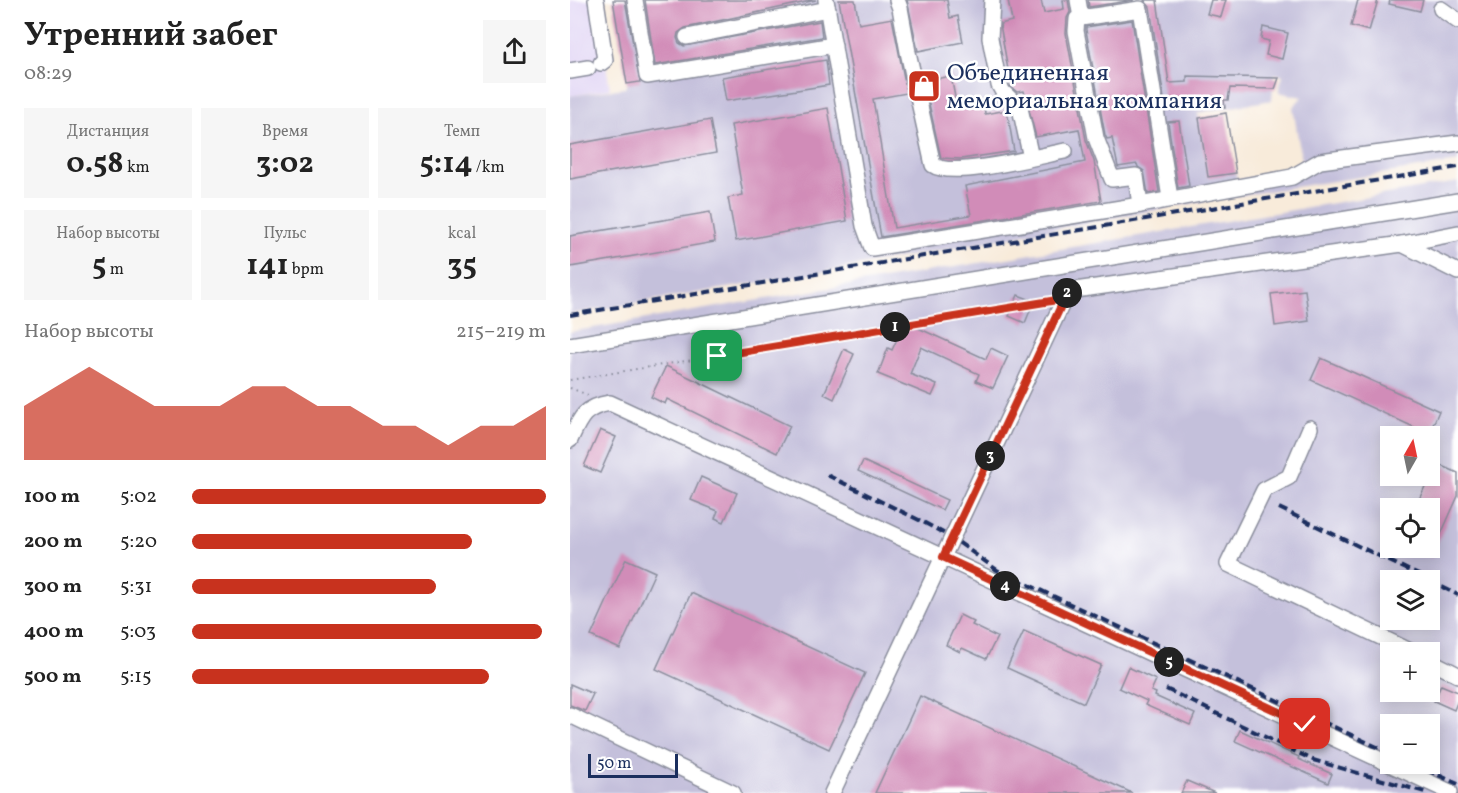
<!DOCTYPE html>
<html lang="ru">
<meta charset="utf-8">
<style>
:root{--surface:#fff;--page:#f6f6f6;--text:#222;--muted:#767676;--accent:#c8321e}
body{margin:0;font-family:Vollkorn,serif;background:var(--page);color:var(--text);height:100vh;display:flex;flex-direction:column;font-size:22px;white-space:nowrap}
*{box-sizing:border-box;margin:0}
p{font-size:20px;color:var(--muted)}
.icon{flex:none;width:33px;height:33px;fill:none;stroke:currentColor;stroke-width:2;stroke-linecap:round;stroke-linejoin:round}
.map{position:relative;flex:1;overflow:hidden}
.side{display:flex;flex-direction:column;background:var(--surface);width:570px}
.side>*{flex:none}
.needle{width:39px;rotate:9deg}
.fabs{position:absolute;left:810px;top:426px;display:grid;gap:12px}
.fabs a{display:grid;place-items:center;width:60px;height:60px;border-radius:0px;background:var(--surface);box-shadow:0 3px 15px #0003;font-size:30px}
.scale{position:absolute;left:18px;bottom:15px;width:90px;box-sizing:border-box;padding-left:6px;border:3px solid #1b2f5e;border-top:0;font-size:16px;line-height:21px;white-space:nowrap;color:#1b2f5e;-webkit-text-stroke:4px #fff;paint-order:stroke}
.pin{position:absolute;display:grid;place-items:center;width:51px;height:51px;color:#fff;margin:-26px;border-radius:12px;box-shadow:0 3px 9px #0006}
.km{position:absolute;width:30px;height:30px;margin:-15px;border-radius:50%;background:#222;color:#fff;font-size:16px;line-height:30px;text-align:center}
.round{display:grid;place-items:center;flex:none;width:63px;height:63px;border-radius:0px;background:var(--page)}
.headline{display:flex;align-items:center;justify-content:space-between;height:102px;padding:0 24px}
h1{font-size:33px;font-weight:700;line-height:45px}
.figures{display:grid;grid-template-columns:repeat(3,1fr);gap:9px;height:102px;padding:6px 24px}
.figures div{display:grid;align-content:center;border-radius:0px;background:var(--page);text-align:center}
.figures b{font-size:30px;font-weight:700}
.figures small{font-size:16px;font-weight:400}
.figures p{font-size:16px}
.chart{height:168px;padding:12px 24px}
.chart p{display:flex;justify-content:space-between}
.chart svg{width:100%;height:108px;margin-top:6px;fill:var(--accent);opacity:.7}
ul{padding:0 24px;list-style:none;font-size:20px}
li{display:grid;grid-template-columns:96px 72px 1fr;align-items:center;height:45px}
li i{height:15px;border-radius:8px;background:var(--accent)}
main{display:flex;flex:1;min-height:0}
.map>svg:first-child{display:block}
</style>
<main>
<section class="side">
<div class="headline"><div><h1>Утренний забег</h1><p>08:29</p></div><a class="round"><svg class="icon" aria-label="share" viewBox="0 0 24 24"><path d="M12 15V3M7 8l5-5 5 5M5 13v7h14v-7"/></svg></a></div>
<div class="figures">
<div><p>Дистанция</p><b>0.58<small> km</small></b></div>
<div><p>Время</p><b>3:02</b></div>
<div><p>Темп</p><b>5:14<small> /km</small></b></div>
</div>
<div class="figures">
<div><p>Набор высоты</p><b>5<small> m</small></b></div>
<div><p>Пульс</p><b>141<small> bpm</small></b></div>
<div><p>kcal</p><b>35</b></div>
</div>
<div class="chart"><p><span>Набор высоты</span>215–219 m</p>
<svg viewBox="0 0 160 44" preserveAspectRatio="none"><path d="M0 44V22L10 14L20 6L30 14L40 22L50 22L60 22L70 14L80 14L90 22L100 22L110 30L120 30L130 38L140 30L150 30L160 22V44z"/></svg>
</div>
<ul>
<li><b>100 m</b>5:02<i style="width:100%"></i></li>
<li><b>200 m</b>5:20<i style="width:79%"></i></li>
<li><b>300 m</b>5:31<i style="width:69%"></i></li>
<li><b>400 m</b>5:03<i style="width:99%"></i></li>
<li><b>500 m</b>5:15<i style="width:84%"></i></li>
</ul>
</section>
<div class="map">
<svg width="888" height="793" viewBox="0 0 888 793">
<rect width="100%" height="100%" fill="#fff"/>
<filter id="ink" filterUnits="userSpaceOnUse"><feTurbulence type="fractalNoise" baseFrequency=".0167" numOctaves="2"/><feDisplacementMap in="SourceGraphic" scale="12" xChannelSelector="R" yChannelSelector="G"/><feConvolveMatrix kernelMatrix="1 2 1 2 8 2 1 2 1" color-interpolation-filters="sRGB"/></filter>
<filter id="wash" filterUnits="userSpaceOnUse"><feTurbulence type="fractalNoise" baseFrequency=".008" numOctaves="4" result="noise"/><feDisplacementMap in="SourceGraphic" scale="24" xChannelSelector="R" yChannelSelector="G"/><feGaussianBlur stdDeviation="1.35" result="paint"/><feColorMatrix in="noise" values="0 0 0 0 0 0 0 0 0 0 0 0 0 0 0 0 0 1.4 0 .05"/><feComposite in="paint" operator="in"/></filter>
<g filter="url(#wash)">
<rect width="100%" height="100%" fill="#f8ebda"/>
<polygon fill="#e0d4f4" points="0,0 26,0 40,89 0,96"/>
<g fill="#c4c0db" fill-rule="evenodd">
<path d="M43 0H888V162L641 200 253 272 0 314V96L55 88 57 84ZM704 74 713 75 708 92 732 97 723 107 732 163 725 170 667 180 666 173 638 177 628 113 702 100Z"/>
<path d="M888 182V793H0V332ZM820 436H860V476H820ZM820 508H860V548H820ZM820 580H860V620H820ZM820 652H860V692H820ZM820 724H860V764H820Z"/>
</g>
<g id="blocks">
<g fill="#d18cb8">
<polygon points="43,0 55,0 70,82 57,84"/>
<polygon points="75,0 246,0 115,28 108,33 107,38 109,43 114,46 250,21 252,37 85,65"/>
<polygon points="269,0 285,0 289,24 322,18 337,93 303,99 324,228 401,215 395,186 515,162 509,129 466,137 454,91 447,92 441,87 430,24 442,21 438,0 471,0 474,13 494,9 493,0 498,0 500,12 497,18 496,33 516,140 524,161 531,201 311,237"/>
<polygon points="337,0 377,0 380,18 388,16 393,42 348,51"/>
<polygon points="518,0 564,0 519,7"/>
<polygon points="574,0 587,0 599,83 617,82 617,76 709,78 705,89 660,88 658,100 654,100 655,108 595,105 580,7"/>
<polygon points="641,0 656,0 651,17 637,14"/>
<polygon points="788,0 808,0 799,31 781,26"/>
<polygon points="820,0 853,0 850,11 819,4"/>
<polygon points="562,20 589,192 578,194 574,171 568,167 567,164 548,167 542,138 537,139 535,135 516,30 516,27"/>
<polygon points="693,27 718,33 712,59 696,55 699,41 691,39"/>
<polygon points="256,60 259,85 156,101 152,77"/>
<polygon points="381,76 387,108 414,103 415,114 437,110 444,151 391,159 371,158 354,81"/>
<polygon points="258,108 277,221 166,241 158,198 173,195 161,125"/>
<polygon points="656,113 666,173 638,177 629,118"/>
<polygon points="140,120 146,153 0,179 0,145"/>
<polygon points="609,121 619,186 608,188 598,122"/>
<polygon points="140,212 145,242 0,267 0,236"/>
<polygon points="735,290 739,321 705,326 701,294"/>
<polygon points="448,295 464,301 455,323 439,316"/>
<polygon points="335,322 416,359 421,348 438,356 423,388 406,381 409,374 351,347 340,374 367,385 362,396 308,374 318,348 322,350"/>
<polygon points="274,349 284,354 264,399 254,394"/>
<polygon points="751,358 869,411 859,434 741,380"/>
<polygon points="96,366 220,426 207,453 97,399 95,404 81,397"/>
<polygon points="30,430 46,437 30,473 14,466"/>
<polygon points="293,461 377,500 372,510 288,471"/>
<polygon points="866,463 888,473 888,496 860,559 860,508 845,508"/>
<polygon points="131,477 167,493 154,522 145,518 148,511 121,500"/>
<polygon points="56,559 85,572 50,649 21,636"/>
<polygon points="121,593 295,673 259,749 86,669"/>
<polygon points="390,615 404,622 402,625 427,637 416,659 392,648 390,652 376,645"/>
<polygon points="454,631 531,665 514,703 437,668"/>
<polygon points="558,667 586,680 581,691 586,693 585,696 625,714 620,725 575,705 577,701 549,688"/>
<polygon points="0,684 23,694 15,711 0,705"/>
<polygon points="871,685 888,692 888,700 884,710 864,701"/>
<polygon points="350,696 562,793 305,793"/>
<polygon points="670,730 729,757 728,759 762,774 758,783 665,741"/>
<polygon points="617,781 645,793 611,793"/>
</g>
</g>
</g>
<g filter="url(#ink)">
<use href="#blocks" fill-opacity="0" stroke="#8a8d9c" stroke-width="1.5"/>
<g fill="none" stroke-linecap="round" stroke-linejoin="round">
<defs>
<g id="minor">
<polyline points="26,0 35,60 31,63"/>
<polyline points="65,0 77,76 264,45"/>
<polyline points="256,0 294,226 302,248 570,205 722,177 750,161 888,143"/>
<path d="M327 0 330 8 338 52 363 165C382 179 469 156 495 151"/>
<polyline points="422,0 420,38 429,85 433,92 450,108 461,158"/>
<polyline points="508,0 511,18 507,19 506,31 526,138 542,179 566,176 570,205"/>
<polyline points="871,9 888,21"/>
<polyline points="511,18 570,9 600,198"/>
<polyline points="117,37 258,9"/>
<polyline points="0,71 18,68"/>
<polyline points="832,244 888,233"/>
<polyline points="0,345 888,201"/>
<polyline points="740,428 719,477 694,490 658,564 842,652"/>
<path d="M0 440C10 418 14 407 40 403L880 792"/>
<polyline points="860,661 888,675"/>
<polyline points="0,715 163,793"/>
<polyline points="262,793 498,291 832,244 888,272"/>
</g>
</defs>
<use href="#minor" stroke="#8a8d9c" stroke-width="18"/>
<g stroke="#8a8d9c" stroke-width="2" stroke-dasharray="1.5 4.5" stroke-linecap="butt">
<polyline points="0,380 477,302"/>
<polyline points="0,388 18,395"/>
</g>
<use href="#minor" stroke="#fff" stroke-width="15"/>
<g stroke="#1b2f5e" stroke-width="4" stroke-dasharray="9 4.5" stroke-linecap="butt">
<polyline points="0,315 888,167"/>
<polyline points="257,475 351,521 381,537 427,570 820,753"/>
<polyline points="709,508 859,580"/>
<polyline points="860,581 888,595"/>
<polyline points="596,689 743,760 858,793"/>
<polyline points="844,764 888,784"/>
</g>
</g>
</g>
<g fill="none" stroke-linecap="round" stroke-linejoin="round" filter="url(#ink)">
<defs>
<polyline id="route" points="147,356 487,300 498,291 373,557 735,724"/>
</defs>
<use href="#route" stroke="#fff" stroke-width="12"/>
<use href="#route" stroke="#c8321e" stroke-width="8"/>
</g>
<defs>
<symbol id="shop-square" viewBox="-11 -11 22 22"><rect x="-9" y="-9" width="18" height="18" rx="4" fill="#c8321e" stroke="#fff"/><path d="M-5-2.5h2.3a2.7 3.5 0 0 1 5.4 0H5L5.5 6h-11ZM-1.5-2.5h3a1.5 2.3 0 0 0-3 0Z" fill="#fff"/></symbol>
</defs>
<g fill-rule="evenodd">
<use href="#shop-square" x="335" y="67" width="38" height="38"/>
</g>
<g text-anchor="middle" stroke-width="5" stroke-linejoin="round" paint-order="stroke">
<g font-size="24" fill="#1b2f5e" stroke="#fff" text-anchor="start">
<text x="377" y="80">Объединенная<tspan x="377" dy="28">мемориальная компания</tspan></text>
</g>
</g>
</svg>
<div class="fabs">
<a><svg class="needle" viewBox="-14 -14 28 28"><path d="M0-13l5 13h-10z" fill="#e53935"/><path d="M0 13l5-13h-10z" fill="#767676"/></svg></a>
<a><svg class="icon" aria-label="locate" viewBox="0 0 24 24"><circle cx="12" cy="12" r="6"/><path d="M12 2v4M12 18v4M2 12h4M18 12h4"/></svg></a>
<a><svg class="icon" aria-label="layers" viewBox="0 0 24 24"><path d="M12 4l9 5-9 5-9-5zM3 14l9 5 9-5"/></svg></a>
<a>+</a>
<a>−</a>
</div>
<div class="scale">50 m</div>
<div class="pin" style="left:147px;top:356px;background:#1e9e55"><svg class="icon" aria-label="arrive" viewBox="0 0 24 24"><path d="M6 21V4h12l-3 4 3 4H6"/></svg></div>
<div class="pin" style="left:735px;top:724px;background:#d93025"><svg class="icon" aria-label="check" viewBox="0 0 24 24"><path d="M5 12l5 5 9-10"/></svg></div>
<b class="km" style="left:325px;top:327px">1</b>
<b class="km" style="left:497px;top:293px">2</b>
<b class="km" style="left:420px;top:456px">3</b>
<b class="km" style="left:435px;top:586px">4</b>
<b class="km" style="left:599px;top:662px">5</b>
</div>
</main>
